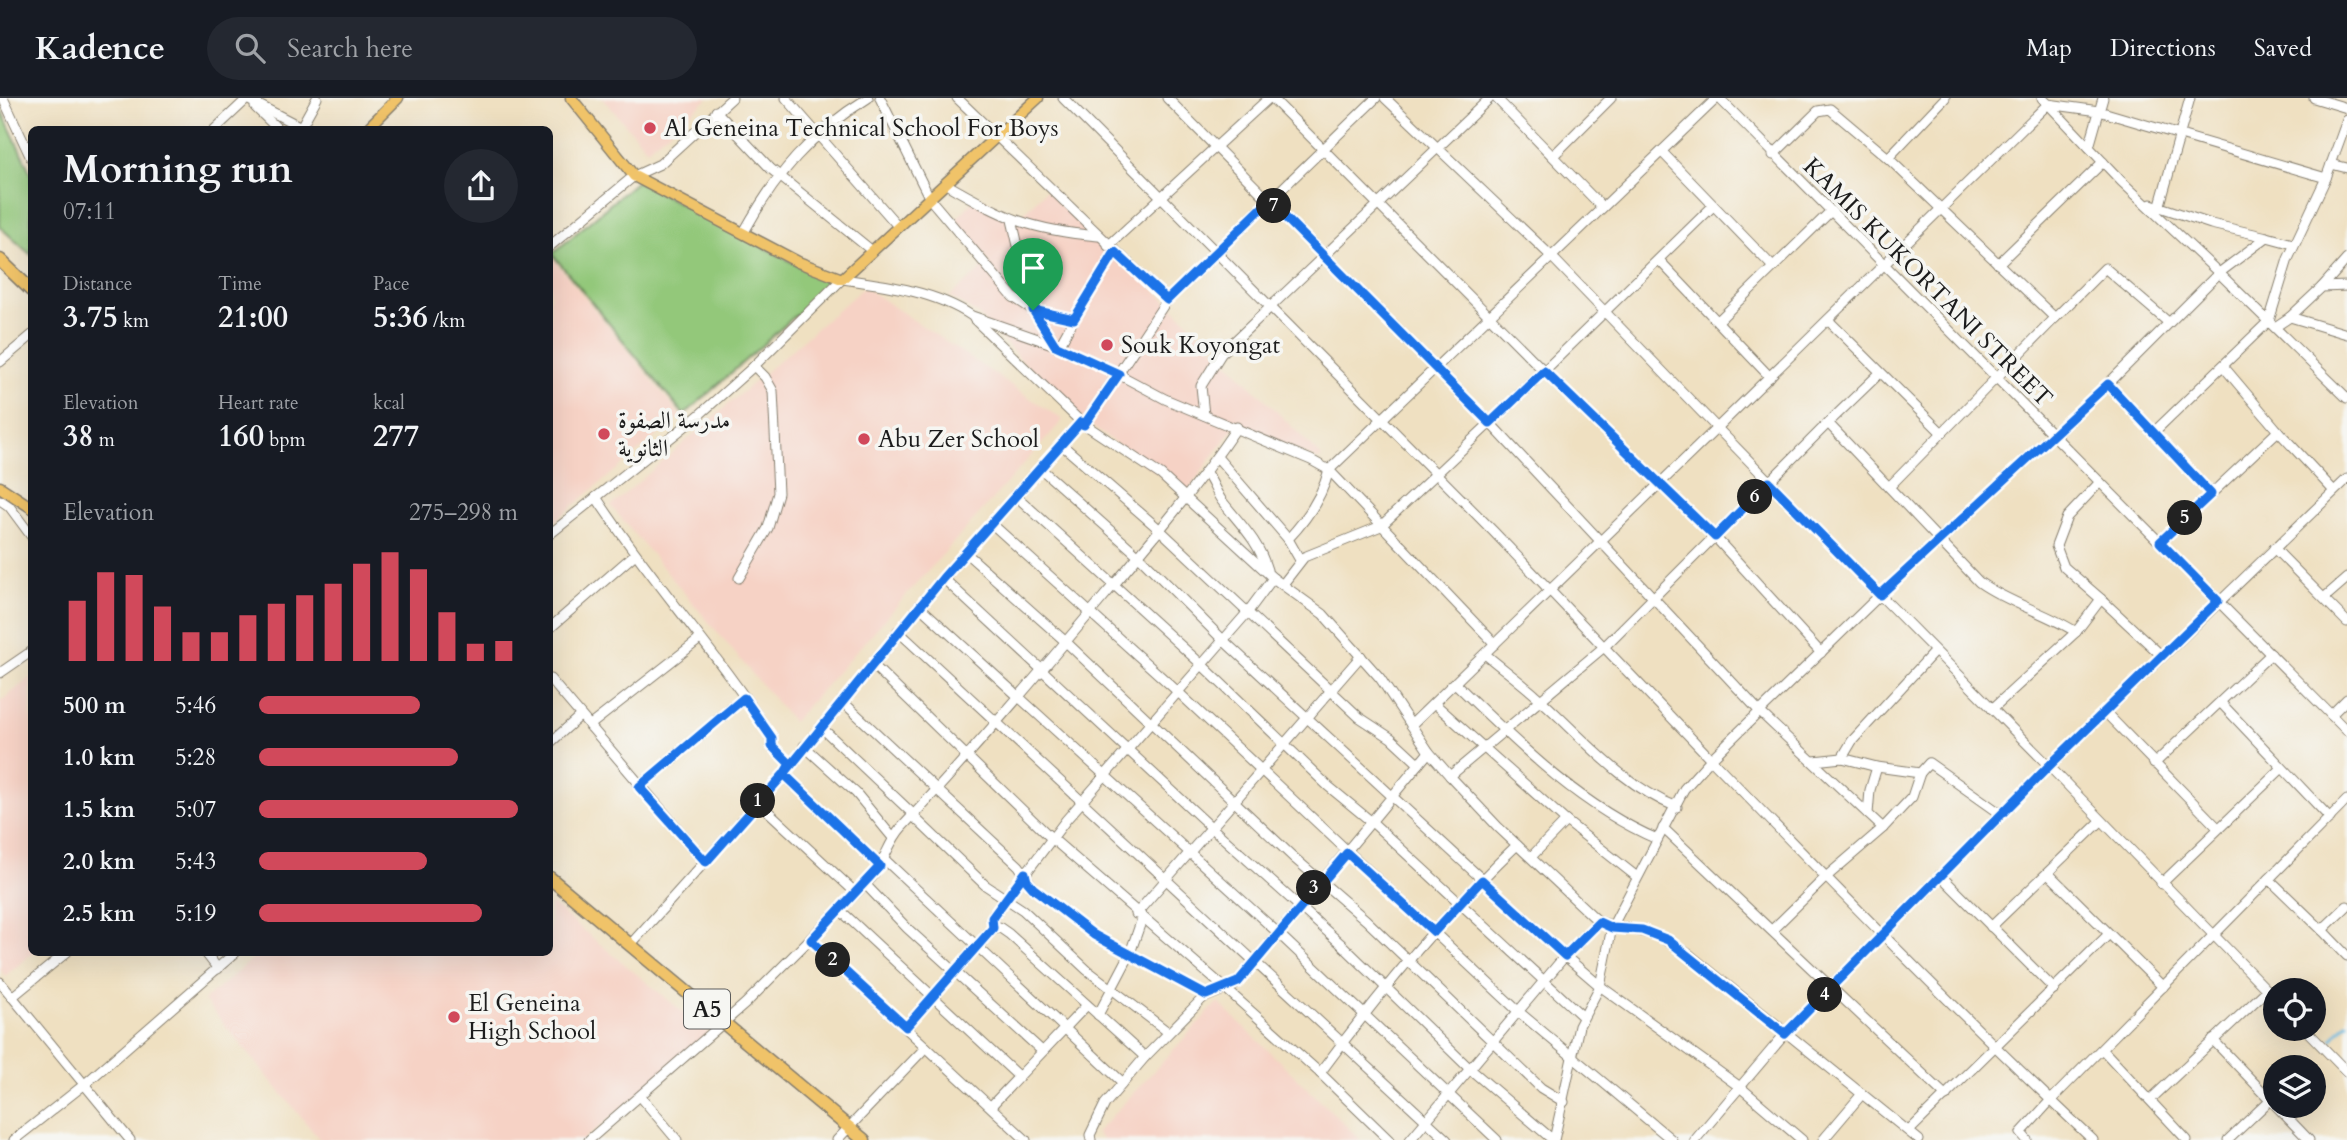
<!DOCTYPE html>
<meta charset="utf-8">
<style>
:root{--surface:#171b24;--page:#242831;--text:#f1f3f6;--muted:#9ea1a6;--line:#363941;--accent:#d1495b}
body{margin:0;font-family:Cardo,Amiri,serif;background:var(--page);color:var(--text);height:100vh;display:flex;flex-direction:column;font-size:26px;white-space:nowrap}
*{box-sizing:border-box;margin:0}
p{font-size:23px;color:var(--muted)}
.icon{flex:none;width:38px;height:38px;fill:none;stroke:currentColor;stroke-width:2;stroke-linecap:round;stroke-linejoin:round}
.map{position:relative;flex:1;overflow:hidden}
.panel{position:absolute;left:28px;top:28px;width:525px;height:830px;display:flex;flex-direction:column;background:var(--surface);border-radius:10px;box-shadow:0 7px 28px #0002}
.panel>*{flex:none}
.tools{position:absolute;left:2263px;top:880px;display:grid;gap:14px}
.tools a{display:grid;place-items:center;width:63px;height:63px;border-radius:50%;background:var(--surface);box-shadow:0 7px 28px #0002;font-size:35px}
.pin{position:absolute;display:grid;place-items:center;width:60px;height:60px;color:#fff;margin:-72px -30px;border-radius:50% 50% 50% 0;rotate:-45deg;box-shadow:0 0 7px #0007}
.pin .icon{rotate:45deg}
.km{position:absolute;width:35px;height:35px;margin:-18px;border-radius:50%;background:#222;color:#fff;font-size:19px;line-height:35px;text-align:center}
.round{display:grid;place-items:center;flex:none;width:74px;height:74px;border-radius:37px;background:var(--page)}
.head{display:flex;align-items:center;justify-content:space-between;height:119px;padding:0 35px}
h1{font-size:38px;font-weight:600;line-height:52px}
.figures{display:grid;grid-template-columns:repeat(3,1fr);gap:10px;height:119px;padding:7px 35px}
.figures div{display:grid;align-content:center}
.figures b{font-size:30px;font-weight:600}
.figures small{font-size:19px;font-weight:400}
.figures p{font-size:19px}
.chart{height:196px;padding:14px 35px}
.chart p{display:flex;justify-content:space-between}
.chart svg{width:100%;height:126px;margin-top:7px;stroke:var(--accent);stroke-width:6}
ul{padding:0 35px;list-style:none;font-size:23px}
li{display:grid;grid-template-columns:112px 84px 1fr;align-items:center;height:52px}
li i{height:18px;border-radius:9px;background:var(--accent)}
header{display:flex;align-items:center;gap:42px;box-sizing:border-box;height:98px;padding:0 35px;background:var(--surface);border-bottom:2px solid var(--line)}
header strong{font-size:33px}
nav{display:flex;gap:38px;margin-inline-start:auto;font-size:24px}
.search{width:490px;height:63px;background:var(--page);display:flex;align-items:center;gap:18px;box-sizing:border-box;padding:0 24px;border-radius:38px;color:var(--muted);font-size:26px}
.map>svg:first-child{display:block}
</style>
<header>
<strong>Kadence</strong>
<div class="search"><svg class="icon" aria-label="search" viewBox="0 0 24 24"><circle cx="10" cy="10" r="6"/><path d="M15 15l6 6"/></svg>Search here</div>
<nav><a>Map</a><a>Directions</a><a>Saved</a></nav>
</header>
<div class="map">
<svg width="2347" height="1042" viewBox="0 0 2347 1042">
<rect width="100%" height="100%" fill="#f6f6f2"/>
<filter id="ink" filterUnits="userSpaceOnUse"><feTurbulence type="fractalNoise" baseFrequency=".0143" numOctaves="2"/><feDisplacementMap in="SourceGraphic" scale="14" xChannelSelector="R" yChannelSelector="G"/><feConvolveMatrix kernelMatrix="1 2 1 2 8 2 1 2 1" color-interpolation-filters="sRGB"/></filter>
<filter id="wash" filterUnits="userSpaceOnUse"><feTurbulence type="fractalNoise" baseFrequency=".00686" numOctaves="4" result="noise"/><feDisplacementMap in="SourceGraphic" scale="28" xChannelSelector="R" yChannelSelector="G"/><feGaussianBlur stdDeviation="1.57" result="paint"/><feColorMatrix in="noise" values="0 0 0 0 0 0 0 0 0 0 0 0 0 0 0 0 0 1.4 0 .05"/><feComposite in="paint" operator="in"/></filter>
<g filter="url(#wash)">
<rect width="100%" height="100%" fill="#efe0c1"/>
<g fill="#f6d2c5">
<polygon points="602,0 709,0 647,51"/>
<polygon points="1046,92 1171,207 1322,359 1319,362 1236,326 1186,396 1090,327 1056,298 976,215 949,199 990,164 955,123 977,98 1018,121"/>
<polygon points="551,158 681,318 550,427 550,159"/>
<polygon points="864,189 1063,322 793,624 611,408"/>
<polygon points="31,579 34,854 5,878 0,871 0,604"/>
<polygon points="550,805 711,937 583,1042 320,1042 204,902 261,854 550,854"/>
<polygon points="1218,904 1361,1042 1103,1042 1096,1035"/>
</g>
<g fill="#93c87a" stroke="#58724b" stroke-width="2">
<polygon points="0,9 31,76 31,157 0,129"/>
<polygon points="637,83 832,185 684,317 552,156"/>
</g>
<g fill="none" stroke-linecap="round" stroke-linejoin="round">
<polyline stroke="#6bbde7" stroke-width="2.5" points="2332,941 2347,924"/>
</g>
</g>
<g filter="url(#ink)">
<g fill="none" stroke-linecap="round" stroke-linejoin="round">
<defs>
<g id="minor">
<polyline points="3,0 32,62"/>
<polyline points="786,0 897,127"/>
<polyline points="880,0 930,101 1013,199 1033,212 1055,247"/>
<polyline points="957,0 1167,202 1084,327"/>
<polyline points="1063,0 1493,433 1711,661 1684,691 1612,829 1600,888 1579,928 1554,1042"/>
<polyline points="1167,0 1490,325 1544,273 1272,0"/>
<polyline points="1385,0 1550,157 1717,330 2048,6 2121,83 2219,175 2267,139 2293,146"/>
<polyline points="1496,0 1602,109"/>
<polyline points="1719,0 2347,633"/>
<polyline points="2042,0 2048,6 2099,13 2326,80"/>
<polyline points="2314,0 2347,10"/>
<polyline points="255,9 279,32"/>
<polyline points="716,13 771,71 871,152"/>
<polyline points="214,32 247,1 301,29 317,0"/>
<polyline points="2089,49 2103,0"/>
<polyline points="1662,54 1773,169"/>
<polyline points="1773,57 1818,13 1830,11 1888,60 2055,220 1889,389"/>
<polyline points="1553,58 1611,0"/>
<polyline points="1888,60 1945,0"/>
<polyline points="2331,66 2347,70"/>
<path d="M946 86C1005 120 1029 132 1098 138"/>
<polyline points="2151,106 2211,126 2267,139"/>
<polyline points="1713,108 1544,273 1715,439 1821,555"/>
<polyline points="2159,110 2190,0"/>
<polyline points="1012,122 1033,212 1074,221 1115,154"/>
<path d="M744 134C776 76 811 35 868 0"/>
<polyline points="550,148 634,78 660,66 732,0"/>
<polyline points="1108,148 1269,0"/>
<polyline points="1659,162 1770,279"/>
<polyline points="1998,166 2103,64"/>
<polyline points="2322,189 2347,161"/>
<polyline points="1167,202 1376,0"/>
<polyline points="2290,219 2322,189 2347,188"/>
<polyline points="2055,220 2105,170 2168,224"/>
<polyline points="974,221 1081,324"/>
<polyline points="1828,222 1942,335"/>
<polyline points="1718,223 1830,114"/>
<polyline points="2275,229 2290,219 2347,236"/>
<polyline points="1059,248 1074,221"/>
<polyline points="0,264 32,237"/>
<polyline points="2223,268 2278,333 2334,393"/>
<polyline points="2108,286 2211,396"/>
<polyline points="1204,317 1201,288 1221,256 1490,0"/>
<polyline points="1828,325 1880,275"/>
<polyline points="2154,334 2269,223 2288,161 2326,80 2347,22"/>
<polyline points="1062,347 1160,432 1359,619 1391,640 1419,666"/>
<polyline points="1217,359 1288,441"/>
<polyline points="1040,370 1139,458 1223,542 1565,858 1600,888 1740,989 1802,1042"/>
<path d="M1206 375C1213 384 1216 395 1222 403 1240 426 1259 443 1267 472"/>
<polyline points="2100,384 2067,419 2056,448 2064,469 2101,501"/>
<polyline points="1015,397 1200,565 1328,688 1373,725 1582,918"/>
<path d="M596 399C650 482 719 556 772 640V648L790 666"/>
<polyline points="0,402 9,408 32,439"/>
<polyline points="991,425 1177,593 1519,914 1672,1042"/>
<path d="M550 436 698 318 754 268 842 181C885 187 935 193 972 218L1055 247 1103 268 1165 301 1311 362 1329 372 1495 546"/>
<polyline points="2160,444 2278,333"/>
<polyline points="2274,450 2347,524"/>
<polyline points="966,455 1066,544 1293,759 1366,822 1541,990 1564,1004"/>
<path d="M1300 462 1288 441C1308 420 1322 399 1329 372L1717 0"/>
<polyline points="739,480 768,430 778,395 773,293 765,279 754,268"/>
<polyline points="943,480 1212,730 1340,845 1470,971 1553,1042"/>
<polyline points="1283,486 1304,459 1381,428 1490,325 1761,615 1868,716"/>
<polyline points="2324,500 2347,480"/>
<polyline points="919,508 1278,835 1497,1042"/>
<polyline points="550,530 634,457"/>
<polyline points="898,533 1447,1042"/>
<path d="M1485 556C1504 572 1525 587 1543 604 1585 642 1623 688 1677 709"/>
<polyline points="872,566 1047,736 1226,891 1235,887 1254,865 1429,654"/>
<polyline points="0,575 32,553"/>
<polyline points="550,581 706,764"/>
<path d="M1455 585C1515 643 1579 708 1657 741"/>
<polyline points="842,603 1019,768 1033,790 1094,837 1206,897"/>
<polyline points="1434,605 1566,723"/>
<polyline points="2221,605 2330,720"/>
<polyline points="1992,611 2076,534 2101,501 2162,558"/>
<polyline points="2105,614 2218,730"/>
<polyline points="2331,617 2347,601"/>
<polyline points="1411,627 1717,330 1880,497 2108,286 2219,175 2347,300"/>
<polyline points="589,628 700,541"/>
<polyline points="821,629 914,717"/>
<polyline points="550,645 580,618"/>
<polyline points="804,648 856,695 893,740"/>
<polyline points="1842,660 1852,643 1934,554"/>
<polyline points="1814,663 1842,660 1877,669 1920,675 1929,665 2001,716"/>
<polyline points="2154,666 2271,556"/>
<polyline points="784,676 880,768"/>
<path d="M1450 678 1604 549 1828 325 1979 484C2010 506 2045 514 2076 534"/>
<polyline points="639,689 744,600"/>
<polyline points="757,703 856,795"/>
<polyline points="913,718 985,787 1023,812 1087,872 1168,934"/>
<polyline points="1663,730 1946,998"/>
<polyline points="1883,730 1912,699 1920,675"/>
<polyline points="1531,759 1566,723 1637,779"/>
<polyline points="883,760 1122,984"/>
<polyline points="2049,776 2163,889"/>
<polyline points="1940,777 2054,891"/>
<polyline points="2269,781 2322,832 2347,808"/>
<polyline points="865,786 907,830 1042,953"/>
<polyline points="2161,786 2281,671"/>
<polyline points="840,812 1018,978"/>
<polyline points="1136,816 1361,558"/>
<polyline points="1991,829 2101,723"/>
<polyline points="993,830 999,829 1009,836 1145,959"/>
<polyline points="1772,832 1826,779 1883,730 1868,716 1870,692 1877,669"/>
<polyline points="2322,832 2347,858"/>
<polyline points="811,842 1026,1042"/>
<polyline points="630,847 784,676 943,480 1081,324 1161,377 1273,480 1323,516 1380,580 1429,654 1450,678 1498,729 1599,824 1657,837 1690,857 1919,1042"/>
<polyline points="205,854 218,871"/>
<polyline points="0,884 130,1042"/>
<polyline points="12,899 67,854"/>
<polyline points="1098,917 1129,858 1142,821"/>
<polyline points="906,929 993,830 992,820 1066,722 1247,515 1273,480"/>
<polyline points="2305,931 2347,974"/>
<polyline points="2213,942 2309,1042"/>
<polyline points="2102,951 2187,1042"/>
<path d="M1320 975C1379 895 1445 815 1517 747"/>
<polyline points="641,999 677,1042"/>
<polyline points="2150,1002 2267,892"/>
<polyline points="991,1008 1087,907"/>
<polyline points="1909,1033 2109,836"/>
<polyline points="14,1042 85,986 236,854"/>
<path d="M589 1042 745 906 872 779C885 764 888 744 902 729 969 658 1032 584 1095 509 1145 450 1194 393 1237 329"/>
<polyline points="837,1042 926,949"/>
<polyline points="1091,1042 1090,1037 1105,1006 1145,959 1203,900 1226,891 1320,975 1389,1042"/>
<polyline points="1410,1042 1565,858 1599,824"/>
<polyline points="1695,1042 1785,936 2049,668 2275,900"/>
<polyline points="1823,1042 1862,996"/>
<polyline points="2027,1042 2021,1035 2051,1002 2347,702"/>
<path d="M2093 1042C1962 919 1836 790 1711 661L1880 497 2049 668 2347 381"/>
<polyline points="2228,1042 2269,1003"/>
</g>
<g id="major">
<polyline points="571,0 634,78 798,164 842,181 1038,0"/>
<polyline points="366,32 398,0"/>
<polyline points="0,389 32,410"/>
</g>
<g id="highway">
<polyline points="0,162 32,193"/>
<polyline points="550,780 864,1042"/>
</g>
</defs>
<use href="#minor" stroke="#867e6e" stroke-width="11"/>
<use href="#major" stroke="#867e6e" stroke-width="13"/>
<use href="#highway" stroke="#867e6e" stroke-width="15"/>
<use href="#minor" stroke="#fff" stroke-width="9"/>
<use href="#major" stroke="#f0c369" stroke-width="10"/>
<use href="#highway" stroke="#f0c369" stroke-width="12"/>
</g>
</g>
<g fill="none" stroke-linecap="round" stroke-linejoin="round" filter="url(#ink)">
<defs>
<polyline id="route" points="1033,212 1055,247 1119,276 1084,327 1081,324 943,480 784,676 706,764 639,689 744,600 772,640 772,648 790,666 784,676 880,768 811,842 906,929 993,830 992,820 1025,775 1027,783 1033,790 1094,837 1206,897 1238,884 1347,755 1434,834 1482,782 1565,858 1599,824 1612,830 1642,832 1668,842 1785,936 2049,668 2218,503 2160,444 2211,396 2108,286 1880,497 1769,384 1715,439 1544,273 1490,325 1269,103 1167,202 1115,154 1074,221 1033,212"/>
</defs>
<use href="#route" stroke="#fff" stroke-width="14"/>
<use href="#route" stroke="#1a73e8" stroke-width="9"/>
</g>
<g fill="#d1495b" stroke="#f6f6f2" stroke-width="2.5">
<circle cx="650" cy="30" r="7"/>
<circle cx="1107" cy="247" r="7"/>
<circle cx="604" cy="336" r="7"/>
<circle cx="864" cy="341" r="7"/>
<circle cx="454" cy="919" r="7"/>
</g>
<g text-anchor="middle" stroke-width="7" stroke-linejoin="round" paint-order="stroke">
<rect fill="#f6f6f2" stroke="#5d5d5c" stroke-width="2" x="684" y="891.5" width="46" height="39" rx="5"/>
<g font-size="23" font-weight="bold" fill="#1c1c1c">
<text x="707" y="919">A5</text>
</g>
<g font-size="24" fill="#1c1c1c" stroke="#f6f6f2" text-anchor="start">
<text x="664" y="38">Al Geneina Technical School For Boys</text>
<text x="1121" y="255">Souk Koyongat</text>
<text x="618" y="330">مدرسة الصفوة<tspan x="618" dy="28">الثانوية</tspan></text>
<text x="878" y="349">Abu Zer School</text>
<text x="468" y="913">El Geneina<tspan x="468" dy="28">High School</tspan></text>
</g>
<g font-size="24" fill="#1c1c1c" stroke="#f6f6f2">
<text transform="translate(1928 184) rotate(45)" y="8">KAMIS KUKORTANI STREET</text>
</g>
</g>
</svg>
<div class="tools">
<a><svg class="icon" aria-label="locate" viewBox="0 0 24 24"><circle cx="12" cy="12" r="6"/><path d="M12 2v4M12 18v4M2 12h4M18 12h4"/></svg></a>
<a><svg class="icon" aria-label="layers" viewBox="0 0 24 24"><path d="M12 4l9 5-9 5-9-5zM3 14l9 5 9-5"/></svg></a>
</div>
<div class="pin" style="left:1033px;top:212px;background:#1e9e55"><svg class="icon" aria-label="arrive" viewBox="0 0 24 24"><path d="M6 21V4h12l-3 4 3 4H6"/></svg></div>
<b class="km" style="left:758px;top:703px">1</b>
<b class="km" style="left:833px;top:862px">2</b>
<b class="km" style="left:1314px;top:790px">3</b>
<b class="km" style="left:1825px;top:897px">4</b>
<b class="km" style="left:2185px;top:420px">5</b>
<b class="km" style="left:1755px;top:399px">6</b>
<b class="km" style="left:1274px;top:108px">7</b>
<section class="panel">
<div class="head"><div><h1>Morning run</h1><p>07:11</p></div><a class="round"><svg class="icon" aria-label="share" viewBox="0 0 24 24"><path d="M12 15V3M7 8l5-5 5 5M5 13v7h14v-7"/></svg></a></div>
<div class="figures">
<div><p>Distance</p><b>3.75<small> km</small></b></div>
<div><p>Time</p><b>21:00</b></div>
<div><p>Pace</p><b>5:36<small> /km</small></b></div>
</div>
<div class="figures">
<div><p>Elevation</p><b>38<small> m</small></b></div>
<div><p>Heart rate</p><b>160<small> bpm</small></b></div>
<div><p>kcal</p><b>277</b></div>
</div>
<div class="chart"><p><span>Elevation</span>275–298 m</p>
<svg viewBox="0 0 160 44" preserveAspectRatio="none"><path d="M5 44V23M15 44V13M25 44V14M35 44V25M45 44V34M55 44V34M65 44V28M75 44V24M85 44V21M95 44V17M105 44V10M115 44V6M125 44V12M135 44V27M145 44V38M155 44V37"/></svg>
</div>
<ul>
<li><b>500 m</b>5:46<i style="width:62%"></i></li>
<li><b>1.0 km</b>5:28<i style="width:77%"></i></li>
<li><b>1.5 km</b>5:07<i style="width:100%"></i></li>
<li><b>2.0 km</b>5:43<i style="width:65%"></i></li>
<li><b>2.5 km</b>5:19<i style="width:86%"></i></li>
</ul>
</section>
</div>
